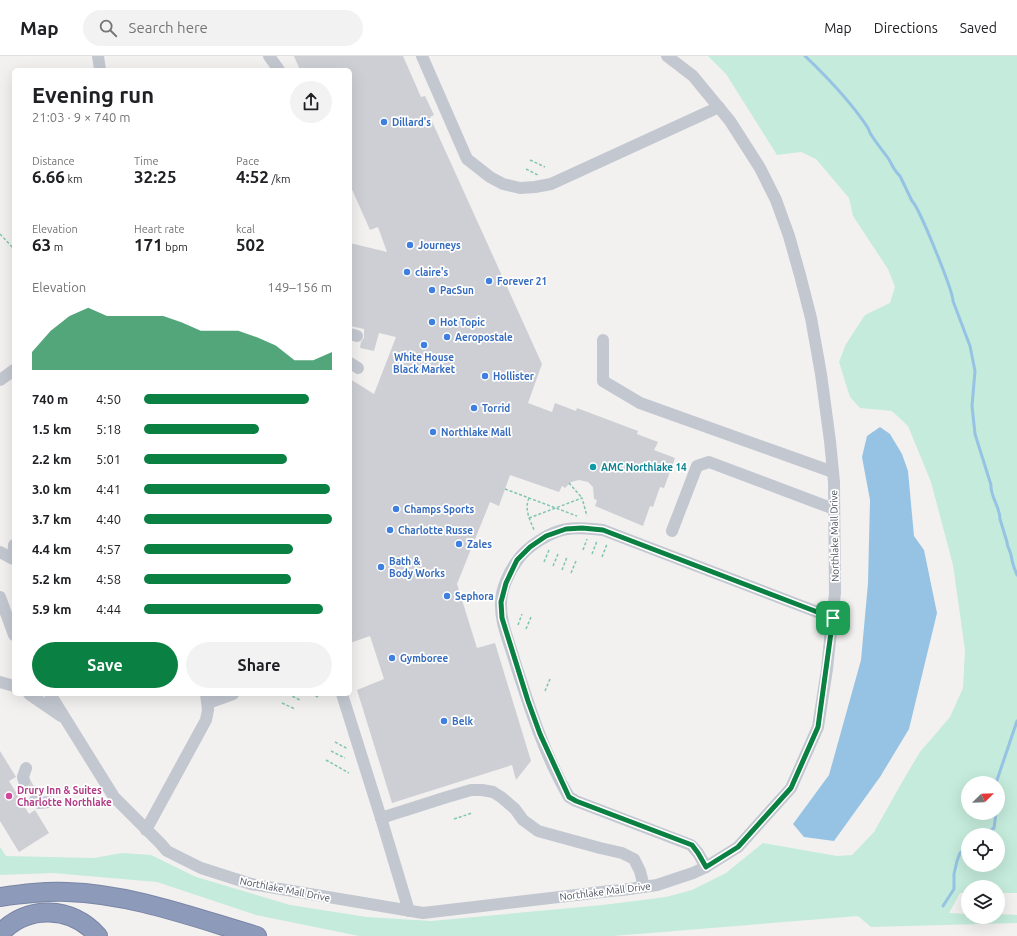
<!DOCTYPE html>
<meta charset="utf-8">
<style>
:root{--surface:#fff;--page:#f2f2f2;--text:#202124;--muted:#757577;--line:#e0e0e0;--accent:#0b8043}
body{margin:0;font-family:Ubuntu,sans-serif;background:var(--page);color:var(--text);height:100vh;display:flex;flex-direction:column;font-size:15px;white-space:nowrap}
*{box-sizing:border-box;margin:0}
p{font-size:13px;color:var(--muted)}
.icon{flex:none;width:22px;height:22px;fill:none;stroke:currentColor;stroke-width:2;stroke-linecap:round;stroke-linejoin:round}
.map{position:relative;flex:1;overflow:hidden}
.panel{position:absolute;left:12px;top:12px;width:340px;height:628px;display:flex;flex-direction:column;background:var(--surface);border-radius:6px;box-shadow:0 4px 16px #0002}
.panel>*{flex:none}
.needle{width:26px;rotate:67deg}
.fabs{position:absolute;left:961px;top:720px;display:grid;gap:8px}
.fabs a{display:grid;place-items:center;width:44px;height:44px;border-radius:50%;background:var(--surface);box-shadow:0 4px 16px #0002;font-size:20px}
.pin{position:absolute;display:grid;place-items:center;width:34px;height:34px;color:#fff;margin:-17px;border-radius:8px;box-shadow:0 2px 6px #0006}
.round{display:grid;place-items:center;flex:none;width:42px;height:42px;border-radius:21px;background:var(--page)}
.headline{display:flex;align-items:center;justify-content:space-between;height:68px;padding:0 20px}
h1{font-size:22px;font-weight:700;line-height:30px}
.metrics{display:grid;grid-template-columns:repeat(3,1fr);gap:6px;height:68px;padding:4px 20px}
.metrics div{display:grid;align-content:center}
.metrics b{font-size:17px;font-weight:700}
.metrics small{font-size:11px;font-weight:400}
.metrics p{font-size:11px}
.chart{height:112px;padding:8px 20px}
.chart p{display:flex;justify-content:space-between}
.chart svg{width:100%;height:72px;margin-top:4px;fill:var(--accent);opacity:.7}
.action{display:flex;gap:8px;margin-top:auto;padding:8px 20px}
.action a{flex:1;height:46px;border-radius:24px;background:var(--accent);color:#fff;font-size:16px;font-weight:700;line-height:46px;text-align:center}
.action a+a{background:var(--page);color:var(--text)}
ul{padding:0 20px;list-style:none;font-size:13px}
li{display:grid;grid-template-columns:64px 48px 1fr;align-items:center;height:30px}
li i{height:10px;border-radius:5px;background:var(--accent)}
header{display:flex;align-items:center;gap:24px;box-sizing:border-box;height:56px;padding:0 20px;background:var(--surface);border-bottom:1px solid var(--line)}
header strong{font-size:19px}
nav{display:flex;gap:22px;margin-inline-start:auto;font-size:14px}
.search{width:280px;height:36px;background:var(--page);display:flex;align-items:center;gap:10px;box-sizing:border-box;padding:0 14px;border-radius:22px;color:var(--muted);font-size:15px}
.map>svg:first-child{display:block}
</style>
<header>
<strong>Map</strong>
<div class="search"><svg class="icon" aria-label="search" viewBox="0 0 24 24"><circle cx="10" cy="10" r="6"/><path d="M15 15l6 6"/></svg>Search here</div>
<nav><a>Map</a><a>Directions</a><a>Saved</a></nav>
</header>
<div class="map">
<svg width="1017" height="880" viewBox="0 0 1017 880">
<rect width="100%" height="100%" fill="#f2f1f0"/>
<path fill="#c4ebdb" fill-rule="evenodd" d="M708 0H1017V837H998V831H968V837H960L949 857 968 858V861H998V858L1017 859V867L871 871 858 860 613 880H359L256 859 157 826 53 817 0 819V791L6 800 94 802 122 797 151 799 196 821 290 849 367 861 431 865 603 849 666 841 692 834 726 817 763 787 837 800 852 799 874 776 905 721 920 696 950 661 963 632 965 594 953 509 931 426 908 370 892 355 860 352 850 341 839 306 846 288 865 259 890 247 895 231 888 213 853 160 849 142 816 103 801 96 777 99 726 18ZM968 727H998V757H968ZM968 779H998V809H968Z"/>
<polygon fill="#96c3e3" points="880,371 890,378 902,398 908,415 914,480 924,494 937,557 909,673 880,721 834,785 804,781 793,768 829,719 861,604 868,527 870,444 862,401 867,380"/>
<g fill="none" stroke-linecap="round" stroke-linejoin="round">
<g stroke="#96c3e3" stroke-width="3">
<path d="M805 0C827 21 851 46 868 72 869 74 870 78 872 80 877 88 883 95 888 102 892 108 894 115 900 120L912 145C919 151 953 235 953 245L970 290 975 315 972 350 975 378 991 429C990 440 1000 451 1000 463L1007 486C1007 491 1010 494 1011 499 1012 506 1014 512 1017 519"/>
<polyline points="996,727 1017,665"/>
<polyline points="984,779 994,772 996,757"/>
<polyline points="943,850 954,833 954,818 957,805 960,797 968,791"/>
</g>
</g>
<g fill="#cecfd4">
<polygon points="294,0 403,0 421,41 425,40 434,59 430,61 542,308 528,347 552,356 555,347 576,355 577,352 638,375 637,378 658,386 654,394 675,402 664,432 660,431 653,451 650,450 643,470 595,450 597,444 594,443 593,431 588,426 579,424 571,426 565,432 562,430 559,436 510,419 499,450 490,446 457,528 477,592 495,587 531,705 516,724 512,709 392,747 357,634 384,623 370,580 350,587 350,323 374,338 396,281 379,277 374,295 360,292 361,286 364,282 364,273 350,270 350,187 387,196 378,171 370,174 350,129 350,14 300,14"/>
<polygon points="0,695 16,721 9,725 29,758 35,754 49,777 19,796 0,765"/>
</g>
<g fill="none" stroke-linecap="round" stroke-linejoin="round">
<polyline stroke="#d0d1d2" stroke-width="12" stroke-dasharray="12 6" stroke-linecap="butt" points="24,725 35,744"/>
<defs>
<g id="highway">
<path d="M0 841C22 838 44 835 67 836 132 838 195 862 257 880"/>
<path d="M0 878C27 848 72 850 98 880"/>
</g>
</defs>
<use href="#highway" stroke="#7985a5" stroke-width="20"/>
<g stroke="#80c5b1" stroke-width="1.5" stroke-dasharray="3 2" stroke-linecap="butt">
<polyline points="530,104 545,111"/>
<polyline points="526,113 538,119"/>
<polyline points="0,178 14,193"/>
<polyline points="569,427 582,442"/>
<polyline points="505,433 577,460"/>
<path d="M529 442C524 453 530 464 534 474"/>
<polyline points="529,462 582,442 587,460"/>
<polyline points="583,494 587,483"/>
<polyline points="592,498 597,485"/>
<polyline points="602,501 607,488"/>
<polyline points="544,506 549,494"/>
<polyline points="553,510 558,498"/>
<polyline points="562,514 567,501"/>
<polyline points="571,517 576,505"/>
<polyline points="518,569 522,558"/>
<polyline points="526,573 531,561"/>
<polyline points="545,635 550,623"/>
<polyline points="288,638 300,644"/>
<polyline points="311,638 318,641"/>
<polyline points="282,647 295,653"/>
<polyline points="335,686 348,693"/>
<polyline points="331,695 345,702"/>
<polyline points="326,704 349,717"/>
<polyline points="454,763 472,757"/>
</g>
<g stroke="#c3c8d0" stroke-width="12">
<polyline points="98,0 100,14"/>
<polyline points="269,0 279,14"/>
<polyline points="422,0 467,103 490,121 503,128 520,132 535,131 551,128 719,51"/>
<polyline points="350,278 357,280"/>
<polyline points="603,284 603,325 640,347 833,416"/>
<polyline points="350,307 358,312"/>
<polyline points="0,324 14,314"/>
<polyline points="672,475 697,410 709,406 834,453"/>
<polyline points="0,496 13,503 14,489"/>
<polyline points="0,541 14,579"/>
<polyline points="0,626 14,630"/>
<polyline points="29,638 61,660"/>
<polyline points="50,638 114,741 160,787 167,795 201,812 251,828 423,857 610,835 622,834 657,829 693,817 706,811 738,791 791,732 818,671 827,613 835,537 834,426 830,385 821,318 811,262 800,219 789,180 776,144 760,112 730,65 693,20 667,0"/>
<polyline points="342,638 381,762"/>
<polyline points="208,647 233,638"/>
<polyline points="24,725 23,721 26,712"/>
<polyline points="35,744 39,747 49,746"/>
<polyline points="146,774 206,664 208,654 206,638"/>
<path d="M706 811 698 797 691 789 576 745 569 741C544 698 529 650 514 603 509 585 500 566 501 547 501 533 509 516 517 505 526 491 551 475 567 473 579 471 591 473 603 474L833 562"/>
<polyline points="409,855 381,762 447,741 471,734 482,734 493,736 501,741 515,753 523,764 538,775 600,792 622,797 634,803 640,815 644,831"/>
</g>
<use href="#highway" stroke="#8e9ab9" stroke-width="18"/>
</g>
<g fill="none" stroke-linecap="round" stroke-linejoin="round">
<defs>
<polygon id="route" points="582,472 603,474 616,479 833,562 818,671 791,732 738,791 706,811 698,797 692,789 576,745 569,741 540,678 528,645 502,562 501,546 506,527 517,504 530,491 546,480 566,473"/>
</defs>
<use href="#route" stroke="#fff" stroke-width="8"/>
<use href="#route" stroke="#0b8043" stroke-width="5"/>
</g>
<g fill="#3f7fe0" stroke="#fff" stroke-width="1.5">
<circle cx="384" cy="66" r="4"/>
<circle cx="410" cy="189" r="4"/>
<circle cx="407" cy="216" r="4"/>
<circle cx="489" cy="225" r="4"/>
<circle cx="432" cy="234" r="4"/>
<circle cx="432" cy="266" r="4"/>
<circle cx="447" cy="281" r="4"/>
<circle cx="424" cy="289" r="4"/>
<circle cx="485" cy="320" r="4"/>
<circle cx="474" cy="352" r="4"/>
<circle cx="433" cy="376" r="4"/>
<circle cx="396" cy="453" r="4"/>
<circle cx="390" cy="474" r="4"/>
<circle cx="459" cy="488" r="4"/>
<circle cx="381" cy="511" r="4"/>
<circle cx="447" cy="540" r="4"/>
<circle cx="392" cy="602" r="4"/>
<circle cx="444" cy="665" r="4"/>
</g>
<circle fill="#0f9aa8" stroke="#fff" stroke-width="1.5" cx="593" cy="411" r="4"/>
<circle fill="#d1479c" stroke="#fff" stroke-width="1.5" cx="9" cy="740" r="4"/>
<g text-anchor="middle" stroke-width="3.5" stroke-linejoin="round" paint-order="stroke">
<g font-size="10" font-weight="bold" fill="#366cbe" stroke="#fff" text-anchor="start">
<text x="392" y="70">Dillard's</text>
<text x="418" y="193">Journeys</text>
<text x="415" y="220">claire's</text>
<text x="497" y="229">Forever 21</text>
<text x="440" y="238">PacSun</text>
<text x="440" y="270">Hot Topic</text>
<text x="455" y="285">Aeropostale</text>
<text x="424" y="305" text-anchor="middle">White House<tspan x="424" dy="12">Black Market</tspan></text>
<text x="493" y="324">Hollister</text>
<text x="482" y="356">Torrid</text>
<text x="441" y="380">Northlake Mall</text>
<text x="404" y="457">Champs Sports</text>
<text x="398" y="478">Charlotte Russe</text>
<text x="467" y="492">Zales</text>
<text x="389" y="509">Bath &amp;<tspan x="389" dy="12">Body Works</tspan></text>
<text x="455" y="544">Sephora</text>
<text x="400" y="606">Gymboree</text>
<text x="452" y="669">Belk</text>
</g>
<g font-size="10" font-weight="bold" fill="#0d838f" stroke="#fff" text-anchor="start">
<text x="601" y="415">AMC Northlake 14</text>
</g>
<g font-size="10" fill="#4a505c" stroke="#fff">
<text transform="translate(834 480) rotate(-91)" y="4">Northlake Mall Drive</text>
<text transform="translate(285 833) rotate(11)" y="4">Northlake Mall Drive</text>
<text transform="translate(605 835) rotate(-7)" y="4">Northlake Mall Drive</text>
</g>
<g font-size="10" font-weight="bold" fill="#b23c85" stroke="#fff" text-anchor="start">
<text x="17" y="738">Drury Inn &amp; Suites<tspan x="17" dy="12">Charlotte Northlake</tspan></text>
</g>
</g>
</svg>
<div class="fabs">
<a><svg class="needle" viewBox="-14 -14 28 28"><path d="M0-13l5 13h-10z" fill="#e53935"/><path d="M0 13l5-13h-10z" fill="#757577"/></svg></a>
<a><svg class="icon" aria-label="locate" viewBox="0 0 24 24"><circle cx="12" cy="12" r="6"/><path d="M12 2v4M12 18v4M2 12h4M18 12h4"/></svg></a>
<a><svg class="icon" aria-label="layers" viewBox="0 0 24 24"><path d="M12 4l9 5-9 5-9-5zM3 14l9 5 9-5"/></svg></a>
</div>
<div class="pin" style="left:833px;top:562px;background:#1e9e55"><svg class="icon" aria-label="arrive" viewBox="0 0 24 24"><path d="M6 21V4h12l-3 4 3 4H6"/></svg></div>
<section class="panel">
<div class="headline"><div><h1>Evening run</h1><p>21:03 · 9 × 740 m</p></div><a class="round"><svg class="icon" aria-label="share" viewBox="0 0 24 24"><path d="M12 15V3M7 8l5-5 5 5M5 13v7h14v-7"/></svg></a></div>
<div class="metrics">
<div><p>Distance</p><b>6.66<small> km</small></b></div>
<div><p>Time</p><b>32:25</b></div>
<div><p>Pace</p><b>4:52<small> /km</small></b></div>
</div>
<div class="metrics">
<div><p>Elevation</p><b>63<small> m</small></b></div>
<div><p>Heart rate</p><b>171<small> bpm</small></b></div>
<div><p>kcal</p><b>502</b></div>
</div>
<div class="chart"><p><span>Elevation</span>149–156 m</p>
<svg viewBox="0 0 160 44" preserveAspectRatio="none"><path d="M0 44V33L10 20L20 11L30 6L40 11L50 11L60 11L70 11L80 15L90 20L100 20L110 20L120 24L130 29L140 38L150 38L160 33V44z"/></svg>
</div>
<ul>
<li><b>740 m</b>4:50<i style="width:88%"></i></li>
<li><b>1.5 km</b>5:18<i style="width:61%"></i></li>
<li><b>2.2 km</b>5:01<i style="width:76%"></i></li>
<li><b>3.0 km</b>4:41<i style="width:99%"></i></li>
<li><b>3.7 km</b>4:40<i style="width:100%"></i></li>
<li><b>4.4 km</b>4:57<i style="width:79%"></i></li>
<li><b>5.2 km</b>4:58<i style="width:78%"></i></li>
<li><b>5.9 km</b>4:44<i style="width:95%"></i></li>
</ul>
<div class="action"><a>Save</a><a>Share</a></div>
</section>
</div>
